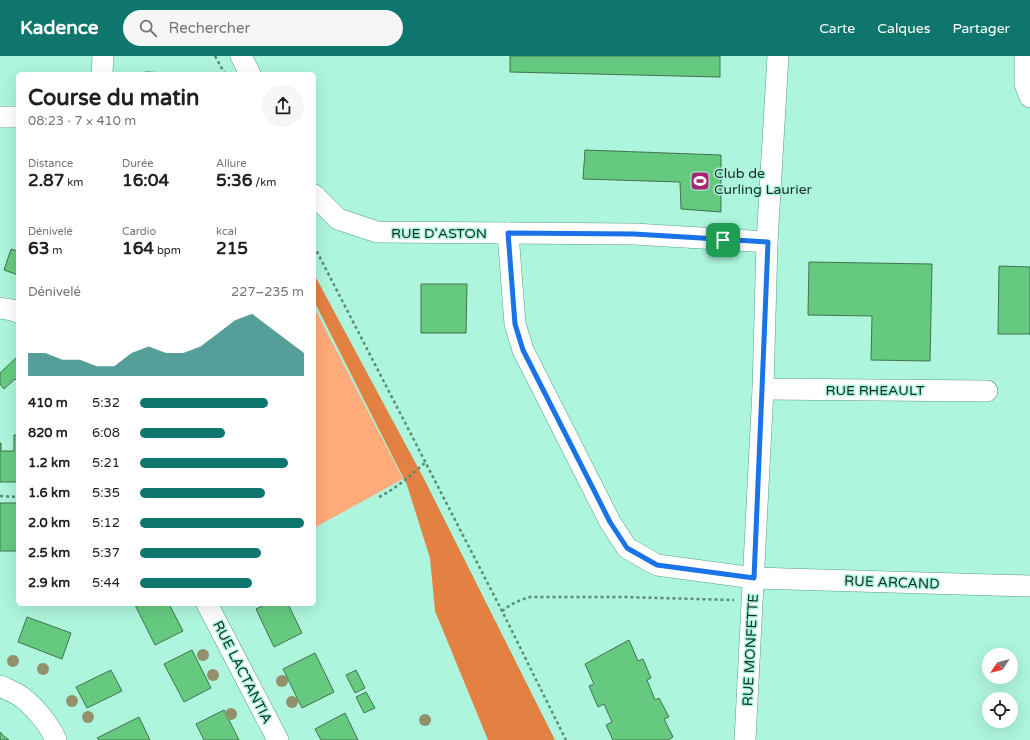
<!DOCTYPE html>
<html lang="fr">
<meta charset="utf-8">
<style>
:root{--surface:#fff;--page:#f6f6f6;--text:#202124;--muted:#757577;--accent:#0f766e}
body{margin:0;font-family:"Varela Round",sans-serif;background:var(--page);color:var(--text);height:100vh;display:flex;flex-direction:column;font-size:15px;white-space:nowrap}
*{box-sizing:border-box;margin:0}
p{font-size:13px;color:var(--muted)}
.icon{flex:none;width:22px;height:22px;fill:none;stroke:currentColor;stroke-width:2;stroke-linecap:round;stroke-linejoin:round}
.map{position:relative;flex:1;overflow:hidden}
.side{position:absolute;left:16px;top:16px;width:300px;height:534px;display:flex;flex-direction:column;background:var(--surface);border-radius:6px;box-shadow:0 4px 16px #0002}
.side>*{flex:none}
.needle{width:26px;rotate:235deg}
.controls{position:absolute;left:982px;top:592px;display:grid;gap:8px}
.controls a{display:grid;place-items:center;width:36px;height:36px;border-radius:50%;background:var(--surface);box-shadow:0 4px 16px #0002;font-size:20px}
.pin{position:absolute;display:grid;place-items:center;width:34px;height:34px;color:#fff;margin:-17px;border-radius:8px;box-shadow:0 2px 6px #0006}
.round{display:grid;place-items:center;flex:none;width:42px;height:42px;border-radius:21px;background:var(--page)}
.overview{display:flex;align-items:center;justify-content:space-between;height:68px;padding:0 12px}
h1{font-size:22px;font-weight:800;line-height:30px}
.metrics{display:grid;grid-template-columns:repeat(3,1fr);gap:6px;height:68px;padding:4px 12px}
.metrics div{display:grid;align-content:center}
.metrics b{font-size:17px;font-weight:800}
.metrics small{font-size:11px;font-weight:400}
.metrics p{font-size:11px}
.chart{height:112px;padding:8px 12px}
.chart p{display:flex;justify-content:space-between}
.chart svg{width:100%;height:72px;margin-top:4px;fill:var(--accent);opacity:.7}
ul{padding:0 12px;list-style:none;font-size:13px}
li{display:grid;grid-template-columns:64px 48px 1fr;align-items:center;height:30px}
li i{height:10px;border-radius:5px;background:var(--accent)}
header{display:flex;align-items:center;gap:24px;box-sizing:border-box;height:56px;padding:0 20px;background:var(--accent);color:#fff}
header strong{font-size:19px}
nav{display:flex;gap:22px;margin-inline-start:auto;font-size:14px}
.search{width:280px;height:36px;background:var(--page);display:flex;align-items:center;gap:10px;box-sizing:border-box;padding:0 14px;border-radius:22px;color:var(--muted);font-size:15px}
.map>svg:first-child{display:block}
</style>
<header>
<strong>Kadence</strong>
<div class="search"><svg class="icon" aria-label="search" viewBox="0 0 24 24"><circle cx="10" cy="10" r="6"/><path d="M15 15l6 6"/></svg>Rechercher</div>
<nav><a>Carte</a><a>Calques</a><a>Partager</a></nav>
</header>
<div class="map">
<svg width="1030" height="684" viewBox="0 0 1030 684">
<rect width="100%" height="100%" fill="#adf5dc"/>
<polygon fill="#ffab7a" points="314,251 403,423 314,472"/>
<polygon fill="#e38143" points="314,218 423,421 555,684 488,684 435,555 430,502 407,429 314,245"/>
<g fill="#65ca80" stroke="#42734e">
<polygon points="510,0 720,0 720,21 510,16"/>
<polygon points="145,16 169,17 169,18 145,18"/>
<polygon points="585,94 721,99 721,156 681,153 680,126 583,123"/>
<polygon points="11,193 18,195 18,219 4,214"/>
<polygon points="809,206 932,208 930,305 871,304 872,260 808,259"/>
<polygon points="999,210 1030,211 1030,278 998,278"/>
<polygon points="421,228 467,228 466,277 421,277"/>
<polygon points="18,300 18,326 15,323 4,333 0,328 0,317"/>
<polygon points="14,379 18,379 18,426 0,426 0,387 1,387 1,395 14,395"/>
<rect x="0" y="447" width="18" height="48"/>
<polygon points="138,548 169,548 183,575 155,589 135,549"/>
<polygon points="266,548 288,548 302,577 274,591 256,553"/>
<polygon points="27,561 71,577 62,603 18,586"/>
<polygon points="629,584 638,605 643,603 651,622 647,624 655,644 659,642 669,661 664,663 673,681 668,684 613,684 606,669 612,666 604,648 598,651 589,630 594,628 585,608"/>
<polygon points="192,594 211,632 184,646 164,608"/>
<polygon points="315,597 334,636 302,652 283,613"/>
<polygon points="111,614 122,635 87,652 76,631"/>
<polygon points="356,614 365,632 355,637 346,619"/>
<polygon points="366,636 375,652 364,657 356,641"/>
<polygon points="224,654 239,684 204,684 196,668"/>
<polygon points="345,657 358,684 321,684 315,673"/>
<polygon points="139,661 150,684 99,684 97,682"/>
<polygon points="0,676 5,681 9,684 0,684"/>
</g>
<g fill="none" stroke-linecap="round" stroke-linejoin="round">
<defs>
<g id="street">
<polyline points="241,0 250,18"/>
<polyline points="1025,0 1025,28 1030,41"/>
<polyline points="102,18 103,0"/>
<polyline points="0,61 18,61"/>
<polyline points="314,139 338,163 377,176 634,178 767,186"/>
<polyline points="508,177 515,268 523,294 610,466 627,492 657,509 754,522 1030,530"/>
<polyline points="0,252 12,254 18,256"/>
<polyline points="763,333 987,335"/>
<polyline points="207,548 278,684"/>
<path d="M0 630C6 633 12 635 17 638 31 646 50 669 56 684"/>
<polyline points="745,684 763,333 767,186 778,0"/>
</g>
</defs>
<use href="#street" stroke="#589d86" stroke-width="22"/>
<g stroke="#598a7a" stroke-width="2.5" stroke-dasharray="3 3" stroke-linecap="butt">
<polyline points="215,0 225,18"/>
<polyline points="314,190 502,555 566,684"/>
<polyline points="0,440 18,441"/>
<path d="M379 441C397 432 411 419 426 406"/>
<path d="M502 555C511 548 519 544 530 541H624L734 544"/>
</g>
<use href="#street" stroke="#fff" stroke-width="21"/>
</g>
<g fill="#93906c">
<circle cx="203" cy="599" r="6"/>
<circle cx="13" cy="605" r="6"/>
<circle cx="43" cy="613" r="6"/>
<circle cx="213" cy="619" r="6"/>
<circle cx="282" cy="625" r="6"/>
<circle cx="72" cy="645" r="6"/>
<circle cx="292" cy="646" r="6"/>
<circle cx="231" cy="658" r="6"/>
<circle cx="88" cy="661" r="6"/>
<circle cx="425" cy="664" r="6"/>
</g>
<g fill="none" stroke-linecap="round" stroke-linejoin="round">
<defs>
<polygon id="route" points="508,177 634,178 768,186 762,333 754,522 657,509 627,492 610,466 523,294 515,268"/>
</defs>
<use href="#route" stroke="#fff" stroke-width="8"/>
<use href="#route" stroke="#1a73e8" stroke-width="5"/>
</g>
<defs>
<symbol id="stadium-square" viewBox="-11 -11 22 22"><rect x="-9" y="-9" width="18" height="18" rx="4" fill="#a82571" stroke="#adf5dc"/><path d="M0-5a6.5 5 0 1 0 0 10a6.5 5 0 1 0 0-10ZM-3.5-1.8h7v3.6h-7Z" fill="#fff"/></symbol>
</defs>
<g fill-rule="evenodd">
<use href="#stadium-square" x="689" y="114" width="22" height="22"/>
</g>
<g text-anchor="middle" stroke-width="3" stroke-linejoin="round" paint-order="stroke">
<g font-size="14" fill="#112f26" stroke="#adf5dc" text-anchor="start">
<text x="714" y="122">Club de<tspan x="714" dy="16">Curling Laurier</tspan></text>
</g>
<g font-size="14" fill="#112f26" stroke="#adf5dc">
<text x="439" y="182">RUE D'ASTON</text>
<text x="875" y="339">RUE RHEAULT</text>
<text transform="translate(892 526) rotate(2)" y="5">RUE ARCAND</text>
<text transform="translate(750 594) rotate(-87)" y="5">RUE MONFETTE</text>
<text transform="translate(243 616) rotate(63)" y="5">RUE LACTANTIA</text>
</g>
</g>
</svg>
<div class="controls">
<a><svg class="needle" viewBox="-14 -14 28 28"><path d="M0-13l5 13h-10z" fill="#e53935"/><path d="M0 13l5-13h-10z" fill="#757577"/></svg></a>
<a><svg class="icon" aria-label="locate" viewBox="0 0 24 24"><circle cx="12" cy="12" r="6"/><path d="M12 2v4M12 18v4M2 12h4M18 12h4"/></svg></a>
</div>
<div class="pin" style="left:723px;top:184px;background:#1e9e55"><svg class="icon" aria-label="arrive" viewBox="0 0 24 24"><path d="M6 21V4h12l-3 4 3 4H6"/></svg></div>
<section class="side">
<div class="overview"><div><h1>Course du matin</h1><p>08:23 · 7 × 410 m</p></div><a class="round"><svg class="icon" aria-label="share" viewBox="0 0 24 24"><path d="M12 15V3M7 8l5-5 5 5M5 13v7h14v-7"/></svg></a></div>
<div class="metrics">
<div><p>Distance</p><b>2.87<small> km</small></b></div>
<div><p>Durée</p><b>16:04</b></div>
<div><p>Allure</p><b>5:36<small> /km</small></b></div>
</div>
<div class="metrics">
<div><p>Dénivelé</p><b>63<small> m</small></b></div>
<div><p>Cardio</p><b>164<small> bpm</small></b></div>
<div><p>kcal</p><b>215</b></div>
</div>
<div class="chart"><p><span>Dénivelé</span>227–235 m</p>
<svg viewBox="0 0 160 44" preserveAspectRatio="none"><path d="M0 44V30L10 30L20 34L30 34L40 38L50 38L60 30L70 26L80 30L90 30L100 26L110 18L120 10L130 6L140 14L150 22L160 30V44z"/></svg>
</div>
<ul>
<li><b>410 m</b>5:32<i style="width:78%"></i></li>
<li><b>820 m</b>6:08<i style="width:52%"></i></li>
<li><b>1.2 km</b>5:21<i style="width:90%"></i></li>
<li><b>1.6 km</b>5:35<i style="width:76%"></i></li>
<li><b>2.0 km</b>5:12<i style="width:100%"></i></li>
<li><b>2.5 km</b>5:37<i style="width:74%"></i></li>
<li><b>2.9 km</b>5:44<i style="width:68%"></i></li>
</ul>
</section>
</div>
